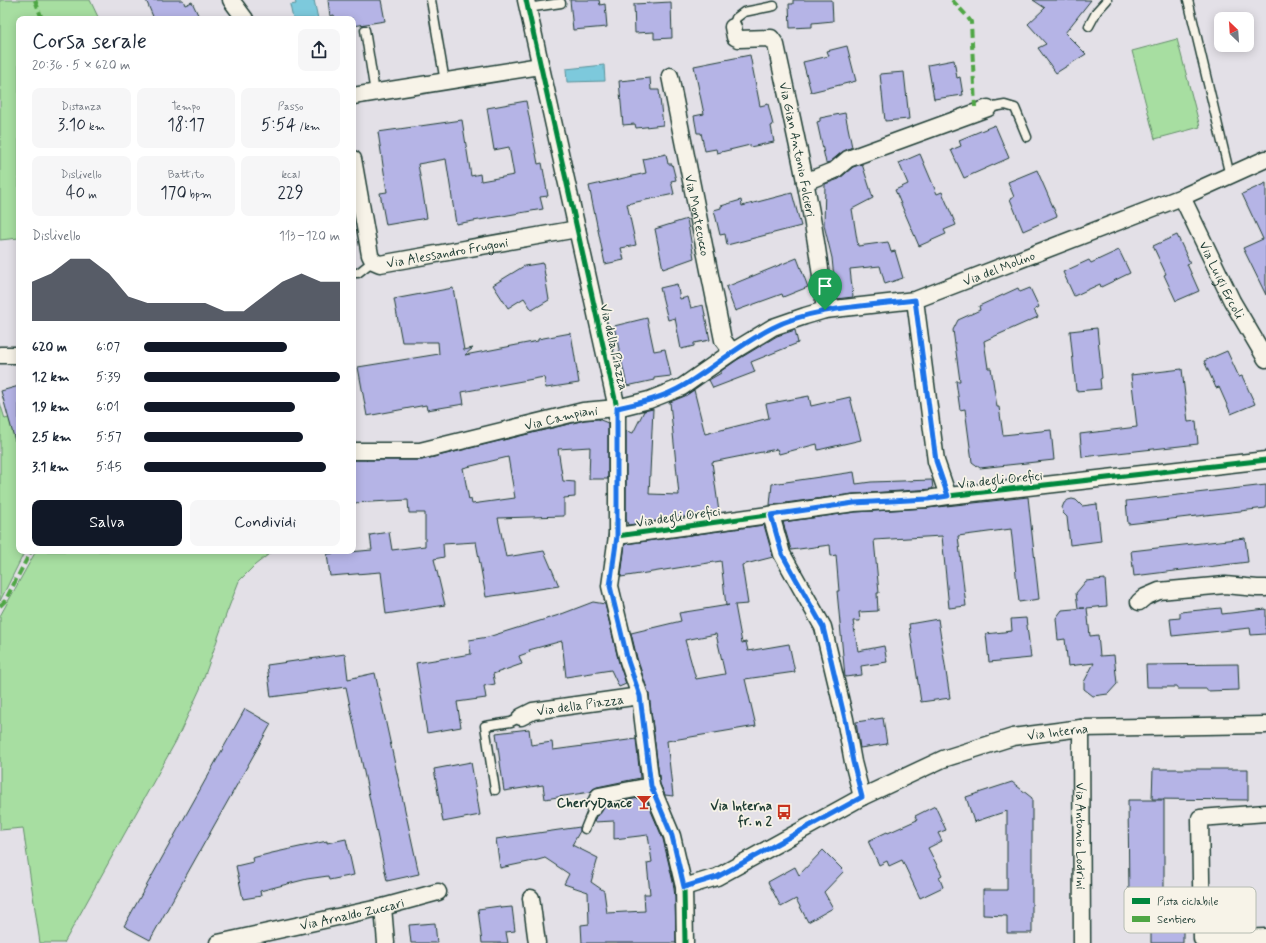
<!DOCTYPE html>
<html lang="it">
<meta charset="utf-8">
<style>
:root{--surface:#fff;--page:#f6f6f7;--text:#1f2937;--muted:#747a83;--accent:#111827}
body{margin:0;font-family:Mynerve,sans-serif;background:var(--page);color:var(--text);height:100vh;display:flex;flex-direction:column;font-size:15px;white-space:nowrap}
*{box-sizing:border-box;margin:0}
p{font-size:13px;color:var(--muted)}
.icon{flex:none;width:22px;height:22px;fill:none;stroke:currentColor;stroke-width:2;stroke-linecap:round;stroke-linejoin:round}
.map{position:relative;flex:1;overflow:hidden}
.sheet{position:absolute;left:16px;top:16px;width:340px;height:538px;display:flex;flex-direction:column;background:var(--surface);border-radius:8px;box-shadow:0 2px 10px #0003}
.sheet>*{flex:none}
.needle{width:26px;rotate:335deg}
.fabs{position:absolute;left:1214px;top:12px;display:grid;gap:8px}
.fabs a{display:grid;place-items:center;width:40px;height:40px;border-radius:8px;background:var(--surface);box-shadow:0 2px 10px #0003;font-size:20px}
.pin{position:absolute;display:grid;place-items:center;width:34px;height:34px;color:#fff;margin:-41px -17px;border-radius:50% 50% 50% 0;rotate:-45deg;box-shadow:0 0 4px #0007}
.pin .icon{rotate:45deg}
.round{display:grid;place-items:center;flex:none;width:42px;height:42px;border-radius:8px;background:var(--page)}
.overview{display:flex;align-items:center;justify-content:space-between;height:68px;padding:0 16px}
h1{font-size:22px;font-weight:600;line-height:30px}
.metrics{display:grid;grid-template-columns:repeat(3,1fr);gap:6px;height:68px;padding:4px 16px}
.metrics div{display:grid;align-content:center;border-radius:8px;background:var(--page);text-align:center}
.metrics b{font-size:17px;font-weight:600}
.metrics small{font-size:11px;font-weight:400}
.metrics p{font-size:11px}
.chart{height:112px;padding:8px 16px}
.chart p{display:flex;justify-content:space-between}
.chart svg{width:100%;height:72px;margin-top:4px;fill:var(--accent);opacity:.7}
.button{display:flex;gap:8px;margin-top:auto;padding:8px 16px}
.button a{flex:1;height:46px;border-radius:8px;background:var(--accent);color:#fff;font-size:16px;font-weight:600;line-height:46px;text-align:center}
.button a+a{background:var(--page);color:var(--text)}
ul{padding:0 16px;list-style:none;font-size:13px}
li{display:grid;grid-template-columns:64px 48px 1fr;align-items:center;height:30px}
li i{height:10px;border-radius:5px;background:var(--accent)}
.map>svg:first-child{display:block}
</style>
<div class="map">
<svg width="1266" height="943" viewBox="0 0 1266 943">
<rect width="100%" height="100%" fill="#e3e0e7"/>
<filter id="ink" filterUnits="userSpaceOnUse"><feTurbulence type="fractalNoise" baseFrequency=".025" numOctaves="2"/><feDisplacementMap in="SourceGraphic" scale="8" xChannelSelector="R" yChannelSelector="G"/><feConvolveMatrix kernelMatrix="1 2 1 2 8 2 1 2 1" color-interpolation-filters="sRGB"/></filter>
<g filter="url(#ink)">
<g fill="#a7dea1" stroke="#638e6a">
<polygon points="0,0 90,0 99,19 19,19 19,238 0,240"/>
<polygon points="1177,39 1200,127 1155,139 1132,51"/>
<polygon points="0,403 5,419 19,415 19,551 25,551 0,601"/>
<polygon points="36,551 273,551 255,565 239,581 227,612 200,689 176,741 64,943 40,943 23,828 0,830 0,616"/>
</g>
<g fill="#7dc9dc" stroke="#579199">
<polygon points="295,0 314,0 318,19 293,19 290,5 296,4"/>
<polygon points="604,65 605,81 567,82 566,69"/>
</g>
<g fill="#b5b4e6" stroke="#1f3d34" fill-rule="evenodd">
<polygon points="146,0 183,0 185,5 192,2 200,19 154,19"/>
<polygon points="328,0 381,0 385,21 353,26 353,19 335,19 334,15 330,16"/>
<polygon points="570,0 599,0 600,5 605,4 607,27 573,30"/>
<polygon points="793,0 832,0 833,21 812,23 812,27 790,28 789,4 793,4"/>
<polygon points="1033,0 1091,0 1065,33 1086,54 1056,73 1038,48 1046,44 1028,24 1045,8"/>
<polygon points="671,2 672,38 654,39 654,32 635,33 634,4"/>
<polygon points="847,46 856,81 811,92 803,62 829,56 827,51"/>
<polygon points="750,55 760,106 768,104 773,125 771,126 774,142 750,147 750,145 717,153 716,149 705,151 701,133 697,133 694,116 704,114 694,66"/>
<polygon points="954,60 957,78 960,77 963,95 934,99 928,65"/>
<polygon points="904,72 909,119 885,121 880,74"/>
<polygon points="650,78 651,90 659,90 663,125 636,128 635,124 623,125 619,81"/>
<polygon points="526,101 538,164 542,163 548,196 540,197 543,209 456,224 446,159 418,164 427,218 386,225 380,193 387,192 378,132 462,120 471,176 480,174 481,181 514,175 509,147 494,150 487,108"/>
<polygon points="845,113 852,147 842,152 830,162 826,163 817,122 820,121 820,118"/>
<polygon points="995,125 1009,158 964,178 951,150 961,146 959,140"/>
<polygon points="666,154 668,164 672,164 676,180 671,181 674,194 627,204 636,245 621,248 624,260 605,264 589,186 646,173 643,159"/>
<polygon points="920,154 937,194 942,192 956,225 944,230 946,234 919,246 895,190 908,184 899,163"/>
<polygon points="862,164 873,198 852,209 858,246 888,242 891,252 895,251 903,278 885,284 880,266 850,269 853,297 836,299 832,258 824,225 825,184 839,179 853,167"/>
<polygon points="1037,170 1057,216 1023,231 1010,199 1014,197 1008,182"/>
<polygon points="1266,183 1266,295 1243,248 1263,239 1242,194"/>
<polygon points="792,193 801,226 727,245 725,234 720,235 714,210 721,208 721,206 741,200 742,206"/>
<polygon points="687,219 694,258 663,269 655,229"/>
<polygon points="1177,235 1190,263 1187,264 1199,291 1176,301 1164,275 1166,274 1153,246"/>
<polygon points="1119,250 1130,273 1101,287 1100,284 1074,296 1063,272 1089,260 1091,263"/>
<polygon points="797,258 808,287 783,297 782,294 735,311 726,287"/>
<polygon points="543,263 549,300 532,310 524,298 508,308 493,285 524,266"/>
<polygon points="677,284 680,299 688,297 691,308 703,305 710,340 694,343 694,346 681,349 675,318 668,320 660,288"/>
<polygon points="453,288 464,350 473,348 465,355 538,341 538,339 571,333 579,383 546,388 544,377 462,392 464,404 427,410 426,405 367,416 358,367 439,354 438,342 402,342 394,299"/>
<polygon points="1018,288 1020,292 1030,288 1039,307 1034,310 1038,317 984,341 988,368 991,368 997,407 999,407 1003,435 1051,430 1054,460 980,468 972,462 965,409 960,410 956,381 960,381 953,330 958,320 980,310 979,306"/>
<polygon points="647,318 654,351 665,349 671,376 654,378 654,380 627,386 614,326"/>
<polygon points="1097,328 1102,378 1100,379 1101,389 1076,391 1070,331"/>
<polygon points="795,330 798,343 751,362 755,372 713,388 709,380 721,373 721,371 737,360 777,336"/>
<polygon points="1227,351 1239,377 1242,376 1255,404 1231,414 1219,387 1216,388 1204,361"/>
<polygon points="1182,369 1188,422 1196,421 1198,444 1082,457 1080,434 1137,427 1131,375"/>
<polygon points="19,386 19,441 15,441 1,391"/>
<polygon points="694,390 705,434 769,418 766,404 809,396 811,406 850,397 861,440 818,450 817,444 779,454 777,449 712,462 719,512 628,525 626,519 626,431 633,433 644,411 653,409 649,494 679,495 670,402 685,396"/>
<path d="M598 419 608 423V479H589L590 447 558 449 563 481 575 482V497L564 498V516L498 518 506 557 544 551 559 586 486 597 476 542 443 544 444 557 434 559 445 605 386 614 381 572 330 576 327 554 372 550 370 535 389 532 392 550 425 546V513H409L408 500 353 503V460H422L585 420ZM508 457 515 498 472 504 471 499 469 500 463 468Z"/>
<polygon points="854,472 856,484 871,482 932,480 933,489 853,494 770,505 772,484"/>
<polygon points="1266,485 1266,508 1128,524 1126,501"/>
<polygon points="1028,497 1039,599 1019,602 1011,529 958,536 966,606 949,608 942,536 874,540 879,593 877,593 878,611 859,612 860,621 853,621 858,651 884,646 887,662 861,666 862,675 845,677 837,591 839,591 836,555 831,556 830,545 791,550 783,522 855,512 928,508"/>
<polygon points="1072,499 1076,500 1082,506 1097,504 1101,541 1070,545 1067,517 1063,513 1062,508 1064,503 1068,500"/>
<path d="M764 525 773 557 742 565 748 604 735 605 742 643 746 642 748 651 789 644 795 672 745 679 756 726 667 741 673 796 665 795 660 784 649 695 637 658 631 633 681 621 679 613 729 605 726 606 721 561 621 577 625 544ZM716 634 725 674 696 679 685 640Z"/>
<polygon points="1245,538 1248,562 1134,576 1131,551"/>
<polygon points="1105,579 1107,606 1087,608 1090,636 1098,635 1100,656 1114,655 1117,684 1108,694 1093,696 1084,689 1084,682 1094,663 1068,666 1065,639 1058,640 1056,618 1062,610 1085,608 1078,608 1076,593 1086,581"/>
<polygon points="593,602 605,604 619,663 626,684 619,687 611,670 566,677 562,641 529,650 530,652 519,656 522,664 493,674 495,684 484,686 486,698 457,702 461,727 427,733 416,663 471,654 469,640 488,637 559,615"/>
<polygon points="1221,608 1222,614 1266,609 1266,634 1251,635 1250,628 1172,636 1170,619 1180,618 1180,612"/>
<polygon points="1026,618 1031,658 989,662 986,634 1012,631 1011,619"/>
<polygon points="938,619 950,698 921,702 909,624"/>
<polygon points="345,654 348,679 375,673 419,874 387,881 346,687 271,697 267,665"/>
<polygon points="1238,664 1239,690 1207,691 1207,689 1177,689 1177,687 1147,687 1146,665"/>
<polygon points="245,709 271,724 150,940 124,926"/>
<polygon points="883,718 887,744 860,748 856,722"/>
<polygon points="529,729 531,745 552,742 553,750 636,739 640,778 597,787 593,789 590,792 545,799 543,785 504,791 496,733"/>
<polygon points="471,762 480,815 443,822 434,769"/>
<polygon points="1153,769 1248,769 1248,800 1152,799"/>
<polygon points="1012,782 1032,798 1032,933 1007,933 1007,916 983,915 983,890 1007,890 1007,811 974,822 966,797"/>
<polygon points="645,797 663,839 673,882 675,896 676,943 582,943 581,925 589,924 588,892 564,884 569,874 545,858 538,860 500,868 496,839 580,827 580,831 572,845 598,858 591,882 604,891 607,913 645,911 644,894 650,894 647,863 652,862 648,835 614,839 614,821 594,822 596,816 602,811 606,804"/>
<polygon points="1128,800 1164,800 1164,896 1183,895 1183,943 1151,943 1151,897 1129,896"/>
<polygon points="935,806 946,830 938,833 942,841 928,848 942,875 939,877 943,887 920,898 902,860 889,866 887,861 879,865 868,841 887,832 888,833 917,820 915,816"/>
<polygon points="346,839 354,875 329,880 328,876 307,879 260,891 261,896 243,899 236,866 253,862 252,858 272,853 327,841 327,843"/>
<polygon points="823,850 844,871 824,892 833,908 808,922 796,899 781,907 768,882 795,867 799,875"/>
<polygon points="500,906 501,908 512,907 515,931 506,932 508,943 482,943 478,909"/>
<polygon points="435,923 437,943 411,943 409,925"/>
</g>
<g fill="none" stroke-linecap="round" stroke-linejoin="round">
<defs>
<g id="service">
<polyline points="431,0 445,82"/>
<polyline points="1188,0 1230,176"/>
<polyline points="527,8 561,3"/>
<polyline points="1089,26 1097,11 1107,0"/>
<polyline points="733,27 736,18 744,12 774,6"/>
<polyline points="365,30 375,93"/>
<polyline points="988,108 1005,105 1015,108 1027,137"/>
<polyline points="353,273 358,273 373,261"/>
<polyline points="495,790 485,726 511,722 521,717"/>
<polyline points="585,829 594,807"/>
</g>
<g id="minor">
<polyline points="231,0 245,19"/>
<polyline points="526,0 617,408 617,536 610,586 628,661 640,696 651,786 672,836 684,887 685,943"/>
<path id="s1" d="M733 27 735 37 739 39 771 38 776 45C795 133 816 221 825 310"/>
<path id="s2" d="M670 76 723 340 732 352"/>
<polyline points="353,96 540,66"/>
<path id="s3" d="M353 159 370 255 373 261 380 264 577 229"/>
<polyline points="805,182 835,170 848,159 988,108"/>
<path id="s4" d="M1182 197 1232 301 1266 359"/>
<polyline points="0,355 19,355"/>
<path id="s5" d="M353 451H420L583 411 617 408 649 400 682 387 732 352 773 327 805 316 825 310 915 300"/>
<path id="s6" d="M948 496 936 461 915 300 1182 197 1266 159"/>
<polyline points="771,515 782,554 823,627 845,719 853,762 862,797"/>
<polyline points="617,536 854,503 927,499 948,496 1266,460"/>
<polyline points="1139,602 1145,597 1159,591 1225,585 1257,588 1266,588"/>
<path id="s7" d="M521 717 533 711 640 696"/>
<path id="s8" d="M1081 728 1082 943"/>
<polyline points="594,807 599,796 651,786"/>
<polyline points="1266,813 1200,818 1202,939 1266,937"/>
<path id="s9" d="M684 887 717 877 862 797 943 759 1013 737 1081 728 1266 725"/>
<polyline points="531,898 537,943"/>
<polyline points="383,907 386,943"/>
<path id="s10" d="M218 943 383 907 438 892"/>
</g>
</defs>
<use href="#service" stroke="#1f3d34" stroke-width="11"/>
<use href="#minor" stroke="#1f3d34" stroke-width="19"/>
<use href="#service" stroke="#f7f3e8" stroke-width="8"/>
<use href="#minor" stroke="#f7f3e8" stroke-width="16"/>
<g stroke="#4fa644" stroke-width="4" stroke-dasharray="8 4" stroke-linecap="butt">
<polyline points="35,0 42,19"/>
<polyline points="952,0 966,15 971,22 975,107"/>
<polyline points="0,606 5,601 31,551"/>
</g>
<defs>
<g id="cycleway">
<polyline points="526,0 617,408 617,536 610,586 628,661 640,696 651,786 672,836 684,887 685,943"/>
<polyline points="617,536 854,503 927,499 948,496 1266,460"/>
</g>
</defs>
<use href="#cycleway" stroke="#f7f3e8" stroke-width="8"/>
<use href="#cycleway" stroke="#00873e" stroke-width="5"/>
</g>
</g>
<g fill="none" stroke-linecap="round" stroke-linejoin="round" filter="url(#ink)">
<defs>
<path id="route" d="M915 300 936 461 948 496 928 499 854 503 771 515 782 554 823 627 845 719 853 762 862 797 717 877 684 887 672 836 651 786 640 696 628 661 610 586 617 536V408C639 403 663 398 683 386 713 368 740 344 772 328 812 307 870 306 915 300Z"/>
</defs>
<use href="#route" stroke="#fff" stroke-width="8"/>
<use href="#route" stroke="#1a73e8" stroke-width="5"/>
</g>
<defs>
<symbol id="bar-bare" viewBox="-9 -9 18 18"><path d="M-6-5H6L.8 .8V4.5H3.5V6h-7V4.5H-.8V.8Z" fill="#c8321e" stroke="#f7f3e8" stroke-width="2.5" paint-order="stroke"/></symbol>
<symbol id="bus-bare" viewBox="-9 -9 18 18"><path d="M-5-6H5V4H4V6H2V4H-2V6H-4V4H-5ZM-3.5-4V0h7V-4ZM-3.5 1.2v1.5H-2V1.2ZM2 1.2v1.5H3.5V1.2Z" fill="#c8321e" stroke="#f7f3e8" stroke-width="2.5" paint-order="stroke"/></symbol>
</defs>
<g fill-rule="evenodd">
<use href="#bar-bare" x="633" y="791" width="22" height="22"/>
<use href="#bus-bare" x="773" y="801" width="22" height="22"/>
</g>
<g text-anchor="middle" stroke-width="3.5" stroke-linejoin="round" paint-order="stroke">
<g font-size="13" fill="#1f3d34" stroke="#f7f3e8">
<text dy="5" stroke="none"><textPath href="#s1" startOffset="162">Via Gian Antonio Folcieri</textPath></text>
<text dy="5" stroke="none"><textPath href="#s2" startOffset="142">Via Montecucco</textPath></text>
<text dy="5" stroke="none"><textPath href="#s3" startOffset="180">Via Alessandro Frugoni</textPath></text>
<text dy="5" stroke="none"><textPath href="#s6" startOffset="289">Via del Molino</textPath></text>
<text dy="5" stroke="none"><textPath href="#s4" startOffset="92">Via Luigi Ercoli</textPath></text>
<text transform="translate(615 347) rotate(77)" y="5">Via della Piazza</text>
<text dy="5" stroke="none"><textPath href="#s5" startOffset="212">Via Campiani</textPath></text>
<text transform="translate(1000 479) rotate(-6)" y="5">Via degli Orefici</text>
<text transform="translate(678 516) rotate(-8)" y="5">Via degli Orefici</text>
<text dy="5" stroke="none"><textPath href="#s7" startOffset="61">Via della Piazza</textPath></text>
<text dy="5" stroke="none"><textPath href="#s9" startOffset="408">Via Interna</textPath></text>
<text dy="5" stroke="none"><textPath href="#s8" startOffset="108">Via Antonio Lodrini</textPath></text>
<text dy="5" stroke="none"><textPath href="#s10" startOffset="137">Via Arnaldo Zuccari</textPath></text>
</g>
<g font-size="13" font-weight="bold" fill="#1f3d34" stroke="#f7f3e8" text-anchor="end">
<text x="632" y="807">CherryDance</text>
<text x="772" y="810">Via Interna<tspan x="772" dy="15">fr. n 2</tspan></text>
</g>
</g>
<rect x="1124" y="887" width="132" height="46" rx="6" fill="#f7f3e8" stroke="#b6bcb2" stroke-width="1"/>
<rect x="1132" y="898" width="18" height="6" fill="#00873e"/>
<rect x="1132" y="916" width="18" height="6" fill="#4fa644"/>
<g font-size="11" fill="#1f3d34">
<text x="1157" y="905">Pista ciclabile</text>
<text x="1157" y="923">Sentiero</text>
</g>
</svg>
<div class="fabs">
<a><svg class="needle" viewBox="-14 -14 28 28"><path d="M0-13l5 13h-10z" fill="#e53935"/><path d="M0 13l5-13h-10z" fill="#747a83"/></svg></a>
</div>
<div class="pin" style="left:825px;top:310px;background:#1e9e55"><svg class="icon" aria-label="arrive" viewBox="0 0 24 24"><path d="M6 21V4h12l-3 4 3 4H6"/></svg></div>
<section class="sheet">
<div class="overview"><div><h1>Corsa serale</h1><p>20:36 · 5 × 620 m</p></div><a class="round"><svg class="icon" aria-label="share" viewBox="0 0 24 24"><path d="M12 15V3M7 8l5-5 5 5M5 13v7h14v-7"/></svg></a></div>
<div class="metrics">
<div><p>Distanza</p><b>3.10<small> km</small></b></div>
<div><p>Tempo</p><b>18:17</b></div>
<div><p>Passo</p><b>5:54<small> /km</small></b></div>
</div>
<div class="metrics">
<div><p>Dislivello</p><b>40<small> m</small></b></div>
<div><p>Battito</p><b>170<small> bpm</small></b></div>
<div><p>kcal</p><b>229</b></div>
</div>
<div class="chart"><p><span>Dislivello</span>113–120 m</p>
<svg viewBox="0 0 160 44" preserveAspectRatio="none"><path d="M0 44V20L10 15L20 6L30 6L40 15L50 29L60 33L70 33L80 33L90 33L100 38L110 38L120 29L130 20L140 15L150 20L160 20V44z"/></svg>
</div>
<ul>
<li><b>620 m</b>6:07<i style="width:73%"></i></li>
<li><b>1.2 km</b>5:39<i style="width:100%"></i></li>
<li><b>1.9 km</b>6:01<i style="width:77%"></i></li>
<li><b>2.5 km</b>5:57<i style="width:81%"></i></li>
<li><b>3.1 km</b>5:45<i style="width:93%"></i></li>
</ul>
<div class="button"><a>Salva</a><a>Condividi</a></div>
</section>
</div>
